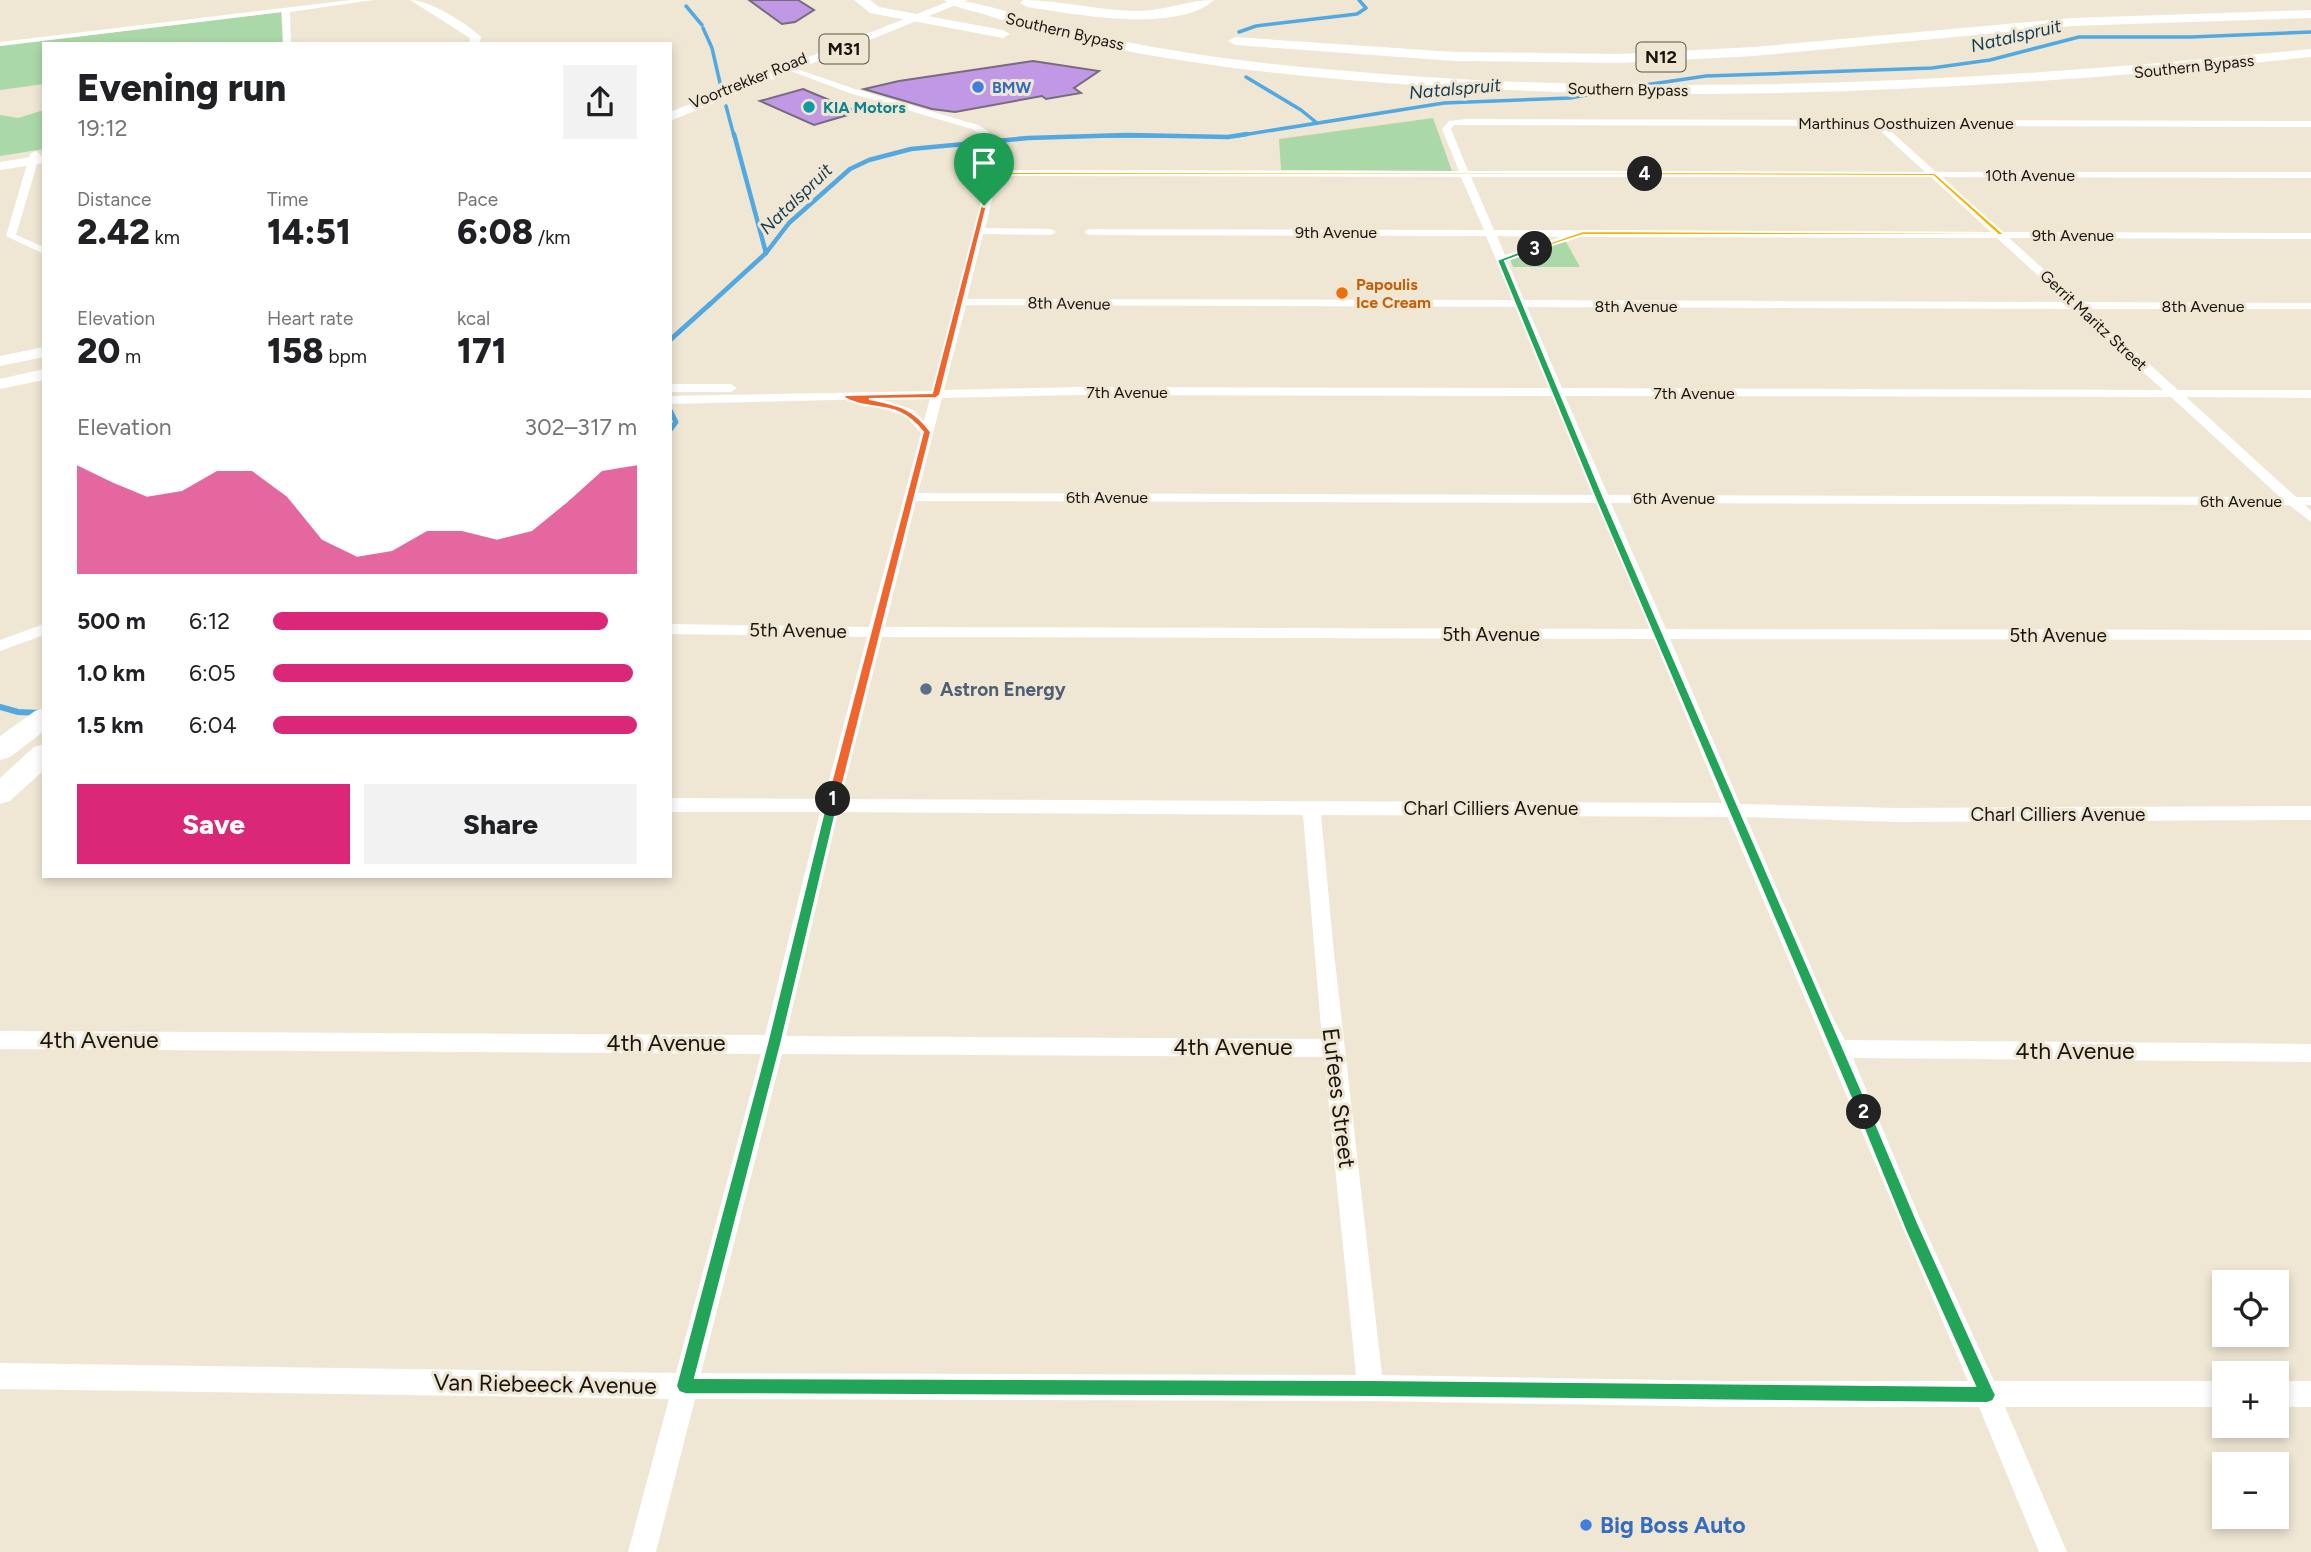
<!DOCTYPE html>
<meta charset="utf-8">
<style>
:root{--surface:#fff;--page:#f2f2f2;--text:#202124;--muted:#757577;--accent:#db2777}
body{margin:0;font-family:Figtree,sans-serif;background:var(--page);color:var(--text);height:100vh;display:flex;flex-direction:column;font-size:26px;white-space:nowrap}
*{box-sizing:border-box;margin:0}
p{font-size:23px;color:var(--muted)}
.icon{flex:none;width:38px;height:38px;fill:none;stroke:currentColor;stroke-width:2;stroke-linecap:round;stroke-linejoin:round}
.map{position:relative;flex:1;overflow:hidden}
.panel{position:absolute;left:42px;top:42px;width:630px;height:836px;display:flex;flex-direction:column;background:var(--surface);border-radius:0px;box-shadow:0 4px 10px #0003}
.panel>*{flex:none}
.fabs{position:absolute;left:2212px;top:1270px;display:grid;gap:14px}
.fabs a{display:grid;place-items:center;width:77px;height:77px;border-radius:0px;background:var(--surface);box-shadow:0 4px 10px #0003;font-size:35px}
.pin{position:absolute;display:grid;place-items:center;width:60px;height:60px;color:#fff;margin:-72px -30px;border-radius:50% 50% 50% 0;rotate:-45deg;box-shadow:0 0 7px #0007}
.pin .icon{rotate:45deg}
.km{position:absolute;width:35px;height:35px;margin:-18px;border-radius:50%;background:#222;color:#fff;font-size:19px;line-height:35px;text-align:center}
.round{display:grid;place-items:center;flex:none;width:74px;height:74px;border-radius:0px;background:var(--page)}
.headline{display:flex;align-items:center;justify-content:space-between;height:119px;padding:0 35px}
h1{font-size:38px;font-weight:800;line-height:52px}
.figures{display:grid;grid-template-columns:repeat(3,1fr);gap:10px;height:119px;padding:7px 35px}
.figures div{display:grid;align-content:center}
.figures b{font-size:35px;font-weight:800}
.figures small{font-size:19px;font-weight:400}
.figures p{font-size:19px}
.chart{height:196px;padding:14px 35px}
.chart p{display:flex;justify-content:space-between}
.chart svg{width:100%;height:126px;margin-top:7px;fill:var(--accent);opacity:.7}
.action{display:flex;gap:14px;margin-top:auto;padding:14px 35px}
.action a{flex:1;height:80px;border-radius:0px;background:var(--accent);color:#fff;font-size:28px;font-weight:800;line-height:80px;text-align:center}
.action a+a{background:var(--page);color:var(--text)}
ul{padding:0 35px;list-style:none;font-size:23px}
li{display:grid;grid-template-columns:112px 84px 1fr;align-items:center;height:52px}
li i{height:18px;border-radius:9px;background:var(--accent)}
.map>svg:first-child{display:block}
</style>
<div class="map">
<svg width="2311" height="1552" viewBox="0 0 2311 1552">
<rect width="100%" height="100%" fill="#efe7d3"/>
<g fill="#abd8a8">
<polygon points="281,12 283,44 44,44 44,84 0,90 0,46"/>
<polygon points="44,110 44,149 0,156 0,115 18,118"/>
<polygon points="1433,118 1452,171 1281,170 1279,139"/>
<polygon points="1565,240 1580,267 1513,267 1510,259"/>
</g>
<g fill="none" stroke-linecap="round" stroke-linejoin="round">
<g stroke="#52a8e1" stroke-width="3.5">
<polyline points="686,6 702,25"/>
<polyline points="703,28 712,48 720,83"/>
<polyline points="1239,32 1256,26 1357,14 1366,8 1359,0"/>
<polyline points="1246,77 1301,110 1317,123"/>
<polyline points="1638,86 1706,76 1932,68 1990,60 2079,37 2191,37 2311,32"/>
<polyline points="726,106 734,136"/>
<polyline points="1102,136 1166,136"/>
<polyline points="1236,136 1444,103 1570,98 1609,91"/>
</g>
<g stroke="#52a8e1" stroke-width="4.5">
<polyline points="734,134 766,253"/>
<polyline points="708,306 766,253 789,223 850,169 869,160 911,149 1028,138 1127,135 1228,137 1247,134"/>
</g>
<g stroke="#52a8e1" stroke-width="5">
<polyline points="670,340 710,304"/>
<polyline points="670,410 676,422 670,430"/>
</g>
<polyline stroke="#52a8e1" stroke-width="6" points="0,707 18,712 40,713"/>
</g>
<g fill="#c198e6" stroke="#756c7d" stroke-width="2">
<polygon points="749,0 798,0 814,10 795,22 782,24"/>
<polygon points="1033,61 1099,71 1074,88 1081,93 1046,99 1042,96 955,112 932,109 864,89 899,81"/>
<polygon points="803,89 858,112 814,125 760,101"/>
</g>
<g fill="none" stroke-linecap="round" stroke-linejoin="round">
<g fill="#fff" fill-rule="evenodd">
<polygon points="351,0 373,0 290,12 291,44 283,44 282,12 0,46 0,42"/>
<path d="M791 67 855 89 978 125 988 131 1003 158 1000 170 1459 171 1442 129 1449 121 1467 119 2311 121V127L1885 126 1936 172H2311V178L1942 177 2003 232 2311 233V239L2009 238 2080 302 2311 303V309H2088L2178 390H2311V398L2186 397 2296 497H2311V505H2305L2311 511V522L2289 505 1611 503 1666 629 2311 630V640L1670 639 1740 804 1897 808 2311 806V820L1897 822 1746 817 1832 1016 1845 1040 2311 1044V1062L1853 1058 1921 1221 1994 1381H2224V1407H2005L2067 1552H2039L1979 1407H1724L1370 1401 695 1399 656 1552H628L669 1399 0 1389V1363L676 1373 761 1054 0 1049V1031L765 1035 820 812H670V798L824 799 867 637 670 634V624L869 627 921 433 905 416 874 405 872 402 874 399 670 404V396L932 391 993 158 981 135 972 129 849 93 791 71ZM1454 125 1875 126 1925 172 1468 171 1451 129ZM998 176 1461 177 1484 230 1089 229 1084 232 1089 235 1486 236 1513 300 967 299 983 234 1051 235 1056 232 1051 229 985 228ZM1471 177H1931L1991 232 1494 230ZM1497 236 1560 237 1505 255ZM1574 237 1997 238 2067 302 1524 300 1507 261ZM966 305 1516 307 1550 388 1078 387 944 390ZM1527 307 2074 309 2163 390 1562 388ZM1078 395 1553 396 1594 495 918 493 942 398ZM1565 396 2171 397 2280 497 1608 495ZM930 398 924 421 913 410 881 399ZM916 501 1597 503 1650 629 885 627ZM882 637 1654 639 1722 803 841 799ZM838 812 1303 815 1322 1039 786 1036ZM1321 815 1728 817 1968 1381H1724L1382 1375 1334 953ZM782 1054 1324 1057 1356 1375 701 1373Z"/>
<polygon points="35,151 40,154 16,235 44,247 44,254 6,236 30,154"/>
<polygon points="670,384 731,384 737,388 731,392 670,392"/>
<polygon points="44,624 44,635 0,651 0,640"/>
<rect x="2277" y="1381" width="34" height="26"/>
</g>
<g fill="#fff" fill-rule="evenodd">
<path d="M410 0C429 0 467 23 481 37L479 44H469L470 38Z"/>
<polygon points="44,347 44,357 0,366 0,356"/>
<polygon points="44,369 44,380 0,389 0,379"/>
</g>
<g fill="#fff" fill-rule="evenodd">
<polygon points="952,0 968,0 670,121 670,112"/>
<polygon points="44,155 44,163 0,170 0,162"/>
<polygon points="44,708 44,731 10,757 0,760 0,736 35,711"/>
<polygon points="44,744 44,770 10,801 0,804 0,778 34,747"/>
</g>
<g fill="#fff" fill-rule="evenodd">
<polygon points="854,0 870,0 879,7 1003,30 1010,34 1003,38 870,13"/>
<path d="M944 0C986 0 1036 23 1078 32 1159 50 1241 62 1324 69 1653 100 1984 82 2311 49V57C2044 85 1777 102 1509 90 1370 84 1232 73 1096 45 1058 36 1020 26 983 14 970 10 955 8 944 0Z"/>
<path d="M1023 0C1061 0 1099 11 1138 11 1164 11 1188 0 1214 0 1177 34 1073 14 1027 7L1020 3Z"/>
<polygon points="2311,10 2311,18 2072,26 1754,56 1619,63 1454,61 1235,45 1228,41 1235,37 1454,52 1619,54 1754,47 2072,18"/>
</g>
</g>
<path fill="#f0652b" stroke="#fff" stroke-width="2" d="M984 203 987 205 940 395 936 398 869 399C898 405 913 407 931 432L839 799 833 803 827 799 923 432C895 397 873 414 842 397L846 395 932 393 981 205Z"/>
<polygon fill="#22a559" stroke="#fff" stroke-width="2" points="833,795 839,799 781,1044 695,1378 1370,1380 1975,1386 1906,1232 1857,1112 1864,1105 1871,1112 1918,1223 1993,1389 1996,1395 1993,1401 1987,1403 1370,1397 685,1394 679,1392 676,1386 767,1044 827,799"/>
<polygon fill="#22a559" stroke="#fff" stroke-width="2" points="1532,247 1538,249 1505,261 1604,498 1871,1112 1869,1116 1859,1116 1857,1112 1595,498 1497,260"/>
<polygon fill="#f5b400" stroke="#fff" stroke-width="2" points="1645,172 1935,173 2005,235 1583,235 1537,250 1531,249 1583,231 1996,233 1933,176 1643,175"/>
<polygon fill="#f5b400" stroke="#fff" stroke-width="2" points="991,172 1645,172 1648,174 995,175 987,205 984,207 981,205"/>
<g fill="#3f7fe0" stroke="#efe7d3" stroke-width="2.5">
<circle cx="978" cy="87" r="7"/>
<circle cx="1586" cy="1525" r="7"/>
</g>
<circle fill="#0f9aa8" stroke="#efe7d3" stroke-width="2.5" cx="809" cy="107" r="7"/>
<circle fill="#e8710a" stroke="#efe7d3" stroke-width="2.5" cx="1342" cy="293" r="7"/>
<circle fill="#5c6f8a" stroke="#efe7d3" stroke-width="2.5" cx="926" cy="689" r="7"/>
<g text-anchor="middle" stroke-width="6" stroke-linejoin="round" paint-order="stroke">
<g font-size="16" fill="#18150e" stroke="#efe7d3">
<text transform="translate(1065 31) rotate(13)" y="6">Southern Bypass</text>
<text transform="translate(2194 66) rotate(-6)" y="6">Southern Bypass</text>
<text transform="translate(748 80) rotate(-22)" y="6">Voortrekker Road</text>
<text transform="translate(1628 89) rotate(1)" y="6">Southern Bypass</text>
<text x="1906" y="129">Marthinus Oosthuizen Avenue</text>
<text x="2030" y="181">10th Avenue</text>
<text x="1336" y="238">9th Avenue</text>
<text x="2073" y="241">9th Avenue</text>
<text transform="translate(1069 303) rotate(1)" y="6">8th Avenue</text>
<text x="1636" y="312">8th Avenue</text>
<text x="2203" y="312">8th Avenue</text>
<text transform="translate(2094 320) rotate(43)" y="6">Gerrit Maritz Street</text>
<text x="1127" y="398">7th Avenue</text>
<text x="1694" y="399">7th Avenue</text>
<text x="1107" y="503">6th Avenue</text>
<text x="1674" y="504">6th Avenue</text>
<text x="2241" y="507">6th Avenue</text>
</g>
<g font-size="16" font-weight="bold" fill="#366cbe" stroke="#efe7d3" text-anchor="start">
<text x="992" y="93">BMW</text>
</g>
<g font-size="16" font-weight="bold" fill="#0d838f" stroke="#efe7d3" text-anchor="start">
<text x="823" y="113">KIA Motors</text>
</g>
<g font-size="16" font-weight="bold" fill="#c56008" stroke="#efe7d3" text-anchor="start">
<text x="1356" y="290">Papoulis<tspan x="1356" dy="18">Ice Cream</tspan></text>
</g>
<g font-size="18" font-style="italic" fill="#173c54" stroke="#efe7d3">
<text transform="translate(2016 36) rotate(-13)" y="6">Natalspruit</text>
<text transform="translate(1455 89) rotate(-5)" y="6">Natalspruit</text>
<text transform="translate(796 199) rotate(-44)" y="6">Natalspruit</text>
</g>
<g fill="#efe7d3" stroke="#585449" stroke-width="2">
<rect x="819.5" y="34.5" width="49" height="29" rx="5"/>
<rect x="1636.5" y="42.5" width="49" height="29" rx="5"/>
</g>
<g font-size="18" font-weight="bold" fill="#18150e">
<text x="844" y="55">M31</text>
<text x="1661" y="63">N12</text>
</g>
<g font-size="19" fill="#18150e" stroke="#efe7d3">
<text transform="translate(798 630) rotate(1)" y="7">5th Avenue</text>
<text x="1491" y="641">5th Avenue</text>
<text x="2058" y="642">5th Avenue</text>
<text x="1491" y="815">Charl Cilliers Avenue</text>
<text x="2058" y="821">Charl Cilliers Avenue</text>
</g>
<g font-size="19" font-weight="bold" fill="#4e5e75" stroke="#efe7d3" text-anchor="start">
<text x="940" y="696">Astron Energy</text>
</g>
<g font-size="23" fill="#18150e" stroke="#efe7d3">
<text x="99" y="1048">4th Avenue</text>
<text x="666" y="1051">4th Avenue</text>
<text x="1233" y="1055">4th Avenue</text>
<text x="2075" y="1059">4th Avenue</text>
<text transform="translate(1339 1098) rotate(83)" y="8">Eufees Street</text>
<text transform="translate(545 1384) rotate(1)" y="8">Van Riebeeck Avenue</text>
</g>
<g font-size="23" font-weight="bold" fill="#366cbe" stroke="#efe7d3" text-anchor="start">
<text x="1600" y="1533">Big Boss Auto</text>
</g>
</g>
</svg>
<div class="fabs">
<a><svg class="icon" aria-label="locate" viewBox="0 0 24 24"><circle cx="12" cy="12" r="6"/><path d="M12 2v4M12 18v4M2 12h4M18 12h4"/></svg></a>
<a>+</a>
<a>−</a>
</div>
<div class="pin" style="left:984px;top:205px;background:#1e9e55"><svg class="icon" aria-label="arrive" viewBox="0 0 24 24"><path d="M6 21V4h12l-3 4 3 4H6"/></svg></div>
<b class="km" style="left:833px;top:799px">1</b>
<b class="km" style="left:1864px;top:1112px">2</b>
<b class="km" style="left:1535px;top:249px">3</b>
<b class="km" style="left:1645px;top:174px">4</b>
<section class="panel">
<div class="headline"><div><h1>Evening run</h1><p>19:12</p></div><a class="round"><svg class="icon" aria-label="share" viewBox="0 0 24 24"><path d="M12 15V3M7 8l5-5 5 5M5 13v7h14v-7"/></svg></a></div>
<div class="figures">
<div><p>Distance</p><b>2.42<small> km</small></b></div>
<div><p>Time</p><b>14:51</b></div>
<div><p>Pace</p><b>6:08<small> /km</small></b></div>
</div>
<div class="figures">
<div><p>Elevation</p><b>20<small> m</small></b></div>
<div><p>Heart rate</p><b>158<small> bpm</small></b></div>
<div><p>kcal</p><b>171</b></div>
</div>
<div class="chart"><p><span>Elevation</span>302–317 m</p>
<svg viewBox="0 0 160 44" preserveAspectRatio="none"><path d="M0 44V6L10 12L20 17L30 15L40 8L50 8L60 17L70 32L80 38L90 36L100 29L110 29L120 32L130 29L140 19L150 8L160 6V44z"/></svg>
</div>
<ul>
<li><b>500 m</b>6:12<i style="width:92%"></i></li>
<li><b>1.0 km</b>6:05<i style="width:99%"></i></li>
<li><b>1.5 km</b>6:04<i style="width:100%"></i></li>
</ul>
<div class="action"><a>Save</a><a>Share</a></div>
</section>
</div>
